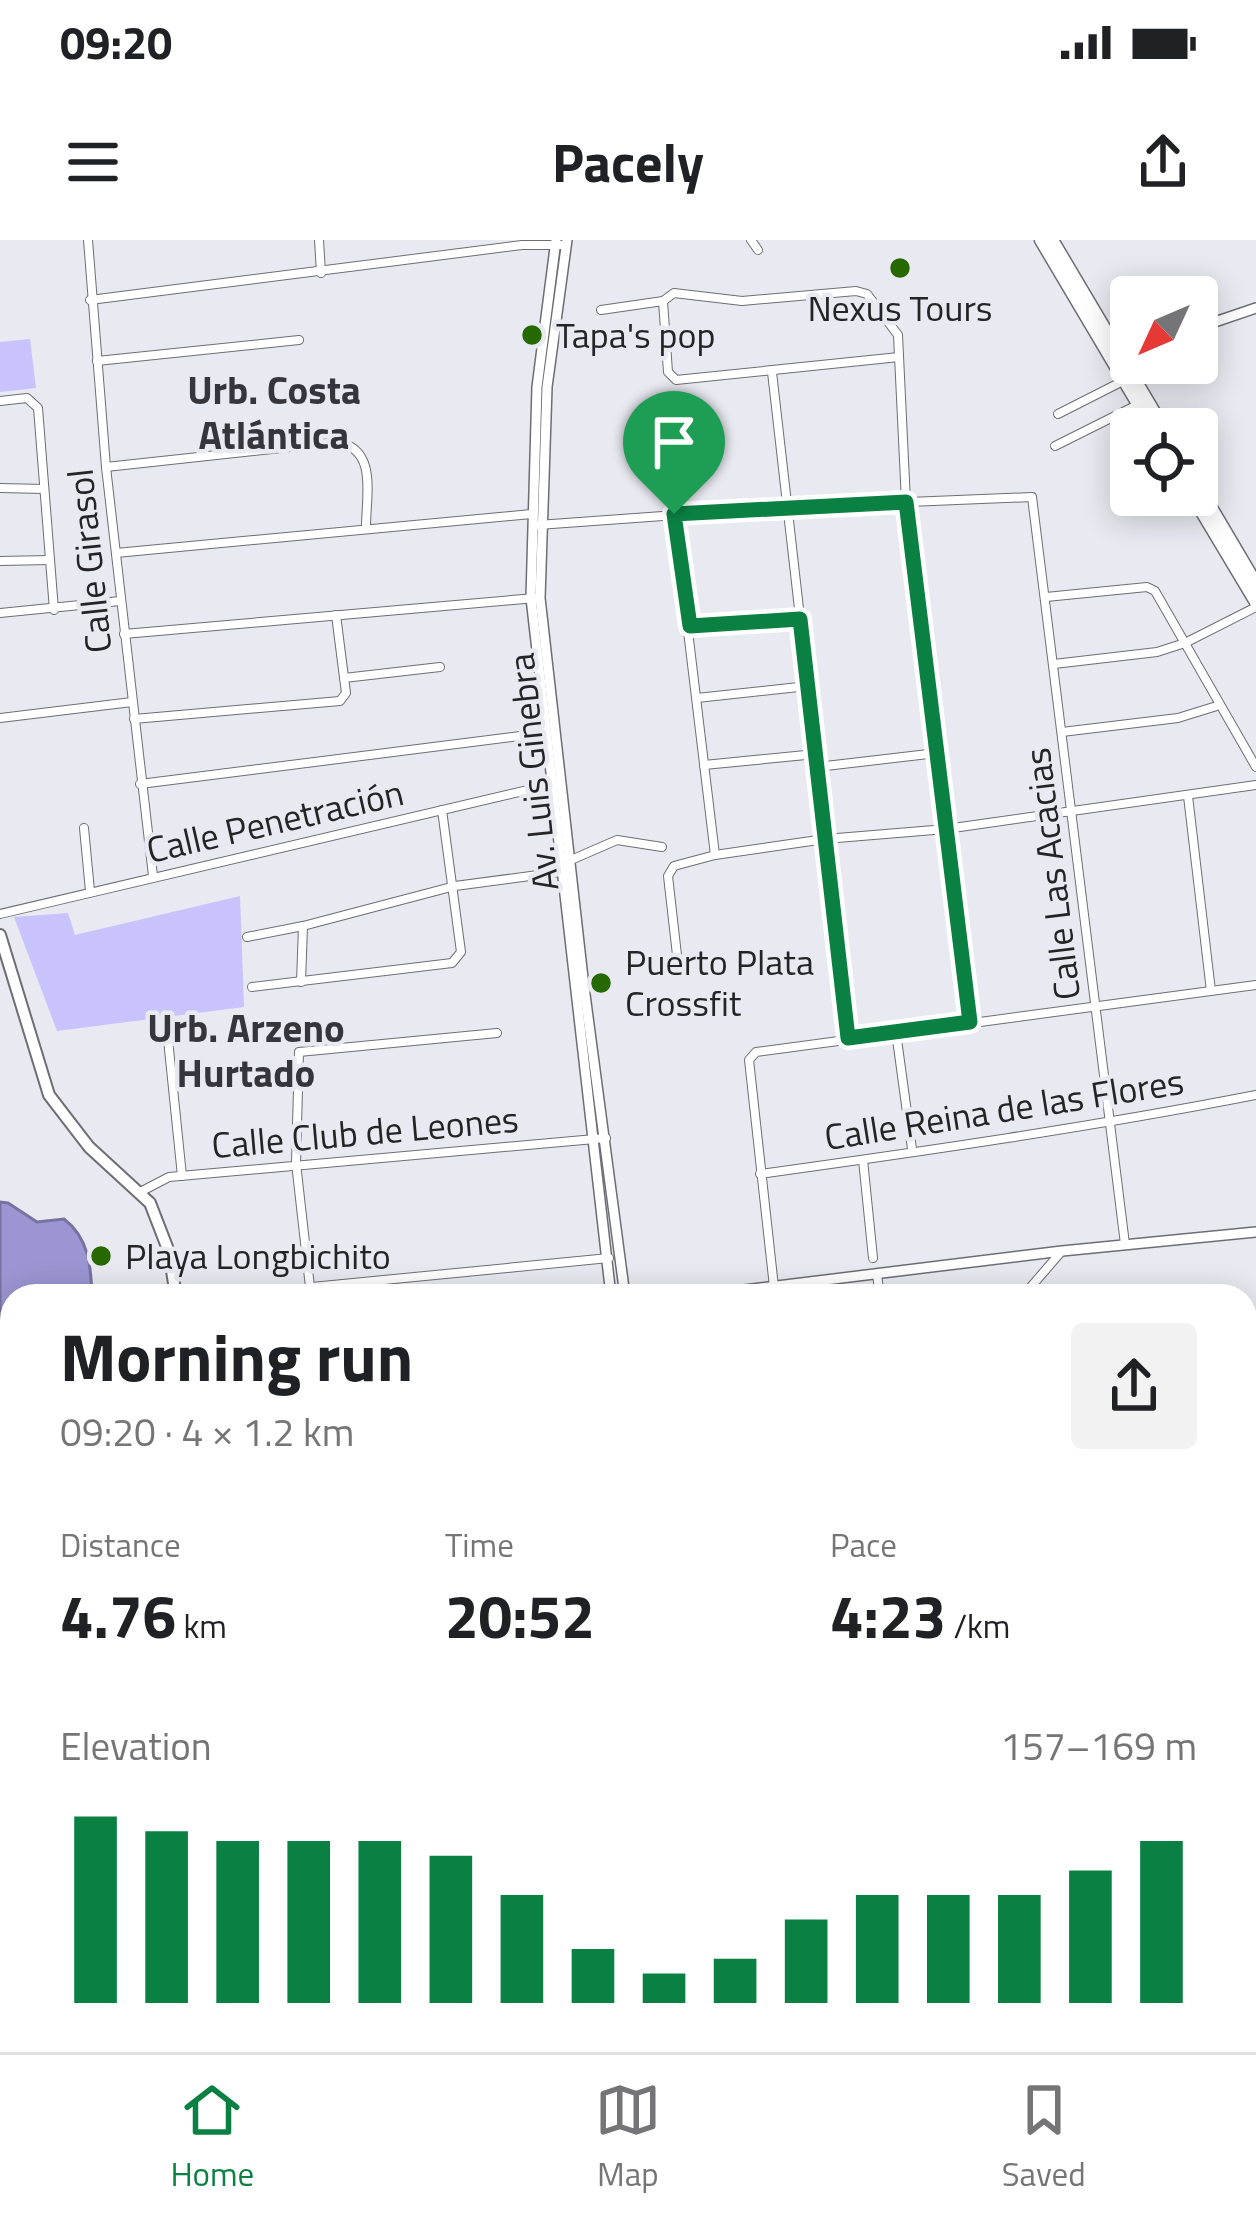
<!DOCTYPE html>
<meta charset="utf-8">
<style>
:root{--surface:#fff;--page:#f2f2f2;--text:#202124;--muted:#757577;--line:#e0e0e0;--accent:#0b8043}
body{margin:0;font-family:"Titillium Web",sans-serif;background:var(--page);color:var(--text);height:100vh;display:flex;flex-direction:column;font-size:45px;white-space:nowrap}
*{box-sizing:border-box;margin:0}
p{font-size:39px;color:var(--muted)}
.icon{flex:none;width:66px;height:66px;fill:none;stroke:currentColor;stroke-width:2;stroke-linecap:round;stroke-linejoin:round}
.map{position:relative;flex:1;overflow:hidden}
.details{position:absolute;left:0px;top:1044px;width:1257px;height:768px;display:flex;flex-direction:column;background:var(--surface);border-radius:36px 36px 0 0;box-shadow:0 6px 30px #0003}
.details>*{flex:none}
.needle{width:78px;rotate:226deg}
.fabs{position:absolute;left:1110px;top:36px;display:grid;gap:24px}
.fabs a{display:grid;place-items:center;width:108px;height:108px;border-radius:12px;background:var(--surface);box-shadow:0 6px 30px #0003;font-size:60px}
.pin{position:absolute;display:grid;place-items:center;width:102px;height:102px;color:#fff;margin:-123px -51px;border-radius:50% 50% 50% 0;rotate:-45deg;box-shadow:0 0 12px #0007}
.pin .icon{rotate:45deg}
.round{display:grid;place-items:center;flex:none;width:126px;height:126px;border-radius:12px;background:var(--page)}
.head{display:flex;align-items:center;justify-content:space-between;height:204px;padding:0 60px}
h1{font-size:66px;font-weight:700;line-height:90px}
.figures{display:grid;grid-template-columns:repeat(3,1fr);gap:18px;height:204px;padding:12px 60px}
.figures div{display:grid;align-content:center}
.figures b{font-size:60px;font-weight:700}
.figures small{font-size:33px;font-weight:400}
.figures p{font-size:33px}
.chart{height:336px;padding:24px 60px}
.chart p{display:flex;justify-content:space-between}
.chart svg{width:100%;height:216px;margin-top:12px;stroke:var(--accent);stroke-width:6}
.status{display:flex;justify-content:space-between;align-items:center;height:84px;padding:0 60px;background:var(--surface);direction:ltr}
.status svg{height:33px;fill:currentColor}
header{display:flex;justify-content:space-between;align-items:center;height:156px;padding:0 60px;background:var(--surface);font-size:54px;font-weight:700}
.dock{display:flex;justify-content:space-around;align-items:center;height:168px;border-top:3px solid var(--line);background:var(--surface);font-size:33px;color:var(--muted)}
.dock a{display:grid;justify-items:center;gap:6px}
.dock .active{color:var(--accent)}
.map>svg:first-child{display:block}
</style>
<div class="status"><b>09:20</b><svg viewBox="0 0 49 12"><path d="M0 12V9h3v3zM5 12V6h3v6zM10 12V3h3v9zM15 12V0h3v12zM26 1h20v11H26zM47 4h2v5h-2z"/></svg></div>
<header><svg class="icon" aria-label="menu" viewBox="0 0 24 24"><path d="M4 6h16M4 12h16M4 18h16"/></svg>Pacely<svg class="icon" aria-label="share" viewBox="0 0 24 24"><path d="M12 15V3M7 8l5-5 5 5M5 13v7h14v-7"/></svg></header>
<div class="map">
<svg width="1256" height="1812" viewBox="0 0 1256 1812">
<rect width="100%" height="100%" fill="#e9e9f1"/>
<g fill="#c8c3fc">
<polygon points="30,99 36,148 0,152 0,102"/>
<polygon points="240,656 244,767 57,791 14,677 68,673 75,695"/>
</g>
<path fill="#9b95d3" stroke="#77739f" stroke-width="3" d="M0 962 8 963 37 982 64 979C89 998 91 1026 92 1056H12V1800H361L360 1812H0Z"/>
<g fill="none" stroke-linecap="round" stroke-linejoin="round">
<defs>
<g id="minor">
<polyline points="88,0 106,227 153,636"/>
<polyline points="319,0 321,33"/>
<polyline points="751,0 758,10"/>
<polyline points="90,60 522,5 566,5"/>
<polyline points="663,61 674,53 742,61 856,51 867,54 898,95 906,262 970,782"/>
<polyline points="601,70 663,61 668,132 676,140 899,117"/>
<polyline points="97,121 299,100"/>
<polyline points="772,132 848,798"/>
<polyline points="0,161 27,158 38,168 54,370"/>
<polyline points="1058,174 1123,141"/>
<polyline points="1055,206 1137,165"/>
<path d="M106 227 337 202C378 209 366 255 366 287"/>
<polyline points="0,248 44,249"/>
<polyline points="674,275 715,615"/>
<polyline points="538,285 787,267 1032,257 1125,1004"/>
<polyline points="116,313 531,274"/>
<polyline points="0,321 50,320"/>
<polyline points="1046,357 1147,347 1155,351 1256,527"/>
<polyline points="0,373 120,361"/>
<polyline points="690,386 800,379"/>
<polyline points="124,394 535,358"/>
<polyline points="1054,424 1157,412 1185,403 1256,367"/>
<polyline points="344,438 440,427"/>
<polyline points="697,458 808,446"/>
<polyline points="0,478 132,462"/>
<polyline points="134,479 340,461 346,453 336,375"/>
<polyline points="1062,492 1178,478 1220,465"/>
<polyline points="704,525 816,514"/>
<polyline points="817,527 937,513"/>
<polyline points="140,544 544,493"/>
<polyline points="1188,556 1211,751"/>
<polyline points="84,588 90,651"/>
<polyline points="571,620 617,600 662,607"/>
<polyline points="0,674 553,544"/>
<polyline points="247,697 303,686 455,646 560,632"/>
<polyline points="677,715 668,636 674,626 715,615 825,599 946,589 1256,545"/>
<polyline points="301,742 303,686"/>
<polyline points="252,747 452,723 461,712 442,570"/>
<polyline points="166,780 182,936"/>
<polyline points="896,792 912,909"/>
<polyline points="863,920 873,1018"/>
<path d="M760 934C926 911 1092 887 1256 855"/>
<polyline points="142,951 169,937 606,898"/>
<polyline points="877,1035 880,1056"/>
<polyline points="312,1047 609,1018"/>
<polyline points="311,1056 296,923 299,812 497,793"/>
<polyline points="775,1056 749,820 756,812 1256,745"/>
<polyline points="1023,1056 1061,1012"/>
<polyline points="1245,1098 1256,1084"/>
<polyline points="1245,1251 1256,1248"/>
<polyline points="1245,1413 1256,1410"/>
<polyline points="1245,1421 1256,1472"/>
<polyline points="1245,1574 1256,1571"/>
<polyline points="1245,1743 1256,1789"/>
<polyline points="556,1800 559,1812"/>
<polyline points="759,1800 762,1812"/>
<polyline points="978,1800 981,1812"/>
<polyline points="1103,1800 1106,1812"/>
</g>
<g id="tertiary">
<polyline points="556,0 537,147 531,358 611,1056"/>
<polyline points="567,0 547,147 540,358 584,747 625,1056"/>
<polyline points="1197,88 1256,68"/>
<polyline points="695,1056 1062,1011 1256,992"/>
<polyline points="1245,1718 1256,1715"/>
<polyline points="626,1800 626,1812"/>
<polyline points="690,1800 697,1812"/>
<polyline points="868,1812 918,1800"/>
</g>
<g id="secondary">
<polyline points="0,695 49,855 89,907 150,963 169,1012 176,1056"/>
<polyline points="412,1800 414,1812"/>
</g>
<g id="primary">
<polyline points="1041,0 1153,189"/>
<polyline points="1052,0 1164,189"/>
<polyline points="1197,244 1256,344"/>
<polyline points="1192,255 1256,362"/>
</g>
</defs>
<use href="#minor" stroke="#6d6d74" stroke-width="10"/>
<use href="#tertiary" stroke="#6d6d74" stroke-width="12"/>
<use href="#secondary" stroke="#6d6d74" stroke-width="14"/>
<use href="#primary" stroke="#6d6d74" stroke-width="15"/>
<use href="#minor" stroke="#fff" stroke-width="8"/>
<use href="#tertiary" stroke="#fff" stroke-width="9"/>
<use href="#secondary" stroke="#fff" stroke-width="10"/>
<use href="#primary" stroke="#fff" stroke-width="12"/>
</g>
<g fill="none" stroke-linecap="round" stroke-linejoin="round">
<defs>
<polygon id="route" points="906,262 970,782 848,798 800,379 690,386 674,274"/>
</defs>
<use href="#route" stroke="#fff" stroke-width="24"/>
<use href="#route" stroke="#0b8043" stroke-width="15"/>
</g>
<g fill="#266900" stroke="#e9e9f1" stroke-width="4.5">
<circle cx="900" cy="28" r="12"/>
<circle cx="532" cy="95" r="12"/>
<circle cx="601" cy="743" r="12"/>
<circle cx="101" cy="1016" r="12"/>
</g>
<g text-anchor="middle" stroke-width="9" stroke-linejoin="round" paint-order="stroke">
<g font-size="36" fill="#242326" stroke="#e9e9f1" text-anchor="start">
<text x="900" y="81" text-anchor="middle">Nexus Tours</text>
<text x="556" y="108">Tapa's pop</text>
<text x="625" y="735">Puerto Plata<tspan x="625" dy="41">Crossfit</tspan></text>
<text x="125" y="1029">Playa Longbichito</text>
</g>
<g font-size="36" fill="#242326" stroke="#e9e9f1">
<text transform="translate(89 321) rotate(-96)" y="13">Calle Girasol</text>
<text transform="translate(533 532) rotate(-96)" y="13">Av. Luis Ginebra</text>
<text transform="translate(275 581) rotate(-13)" y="13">Calle Penetración</text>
<text transform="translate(1052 634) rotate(-97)" y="13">Calle Las Acacias</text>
<text transform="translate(1004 869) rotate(-9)" y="13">Calle Reina de las Flores</text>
<text transform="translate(365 892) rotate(-5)" y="13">Calle Club de Leones</text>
</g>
<g font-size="39" font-weight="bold" fill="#36353c" stroke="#e9e9f1">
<text x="274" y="164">Urb. Costa<tspan x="274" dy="45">Atlántica</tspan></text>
<text x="246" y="802">Urb. Arzeno<tspan x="246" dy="45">Hurtado</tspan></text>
</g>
</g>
</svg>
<div class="fabs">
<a><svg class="needle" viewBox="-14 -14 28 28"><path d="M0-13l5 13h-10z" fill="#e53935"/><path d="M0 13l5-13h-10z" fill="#757577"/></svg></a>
<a><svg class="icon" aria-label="locate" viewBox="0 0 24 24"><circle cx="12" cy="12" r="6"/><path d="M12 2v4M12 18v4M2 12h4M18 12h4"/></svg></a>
</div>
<div class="pin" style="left:674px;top:274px;background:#1e9e55"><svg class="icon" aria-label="arrive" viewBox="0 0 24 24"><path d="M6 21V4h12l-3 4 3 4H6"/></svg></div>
<section class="details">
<div class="head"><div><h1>Morning run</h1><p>09:20 · 4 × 1.2 km</p></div><a class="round"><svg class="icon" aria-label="share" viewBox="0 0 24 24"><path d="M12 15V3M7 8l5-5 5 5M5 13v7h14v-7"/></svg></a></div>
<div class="figures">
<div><p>Distance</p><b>4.76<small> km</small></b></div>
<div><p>Time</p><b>20:52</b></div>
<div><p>Pace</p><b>4:23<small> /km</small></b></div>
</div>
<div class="chart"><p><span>Elevation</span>157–169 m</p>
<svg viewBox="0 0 160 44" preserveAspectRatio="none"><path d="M5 44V6M15 44V9M25 44V11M35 44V11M45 44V11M55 44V14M65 44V22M75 44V33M85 44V38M95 44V35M105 44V27M115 44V22M125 44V22M135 44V22M145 44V17M155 44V11"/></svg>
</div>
</section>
</div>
<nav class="dock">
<a class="active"><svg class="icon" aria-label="home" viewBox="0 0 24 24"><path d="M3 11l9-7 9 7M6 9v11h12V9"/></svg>Home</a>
<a><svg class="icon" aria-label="map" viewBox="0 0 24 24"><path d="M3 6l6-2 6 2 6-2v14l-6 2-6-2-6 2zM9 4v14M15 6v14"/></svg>Map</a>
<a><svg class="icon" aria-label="saved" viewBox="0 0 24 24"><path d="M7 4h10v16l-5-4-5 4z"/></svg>Saved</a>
</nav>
